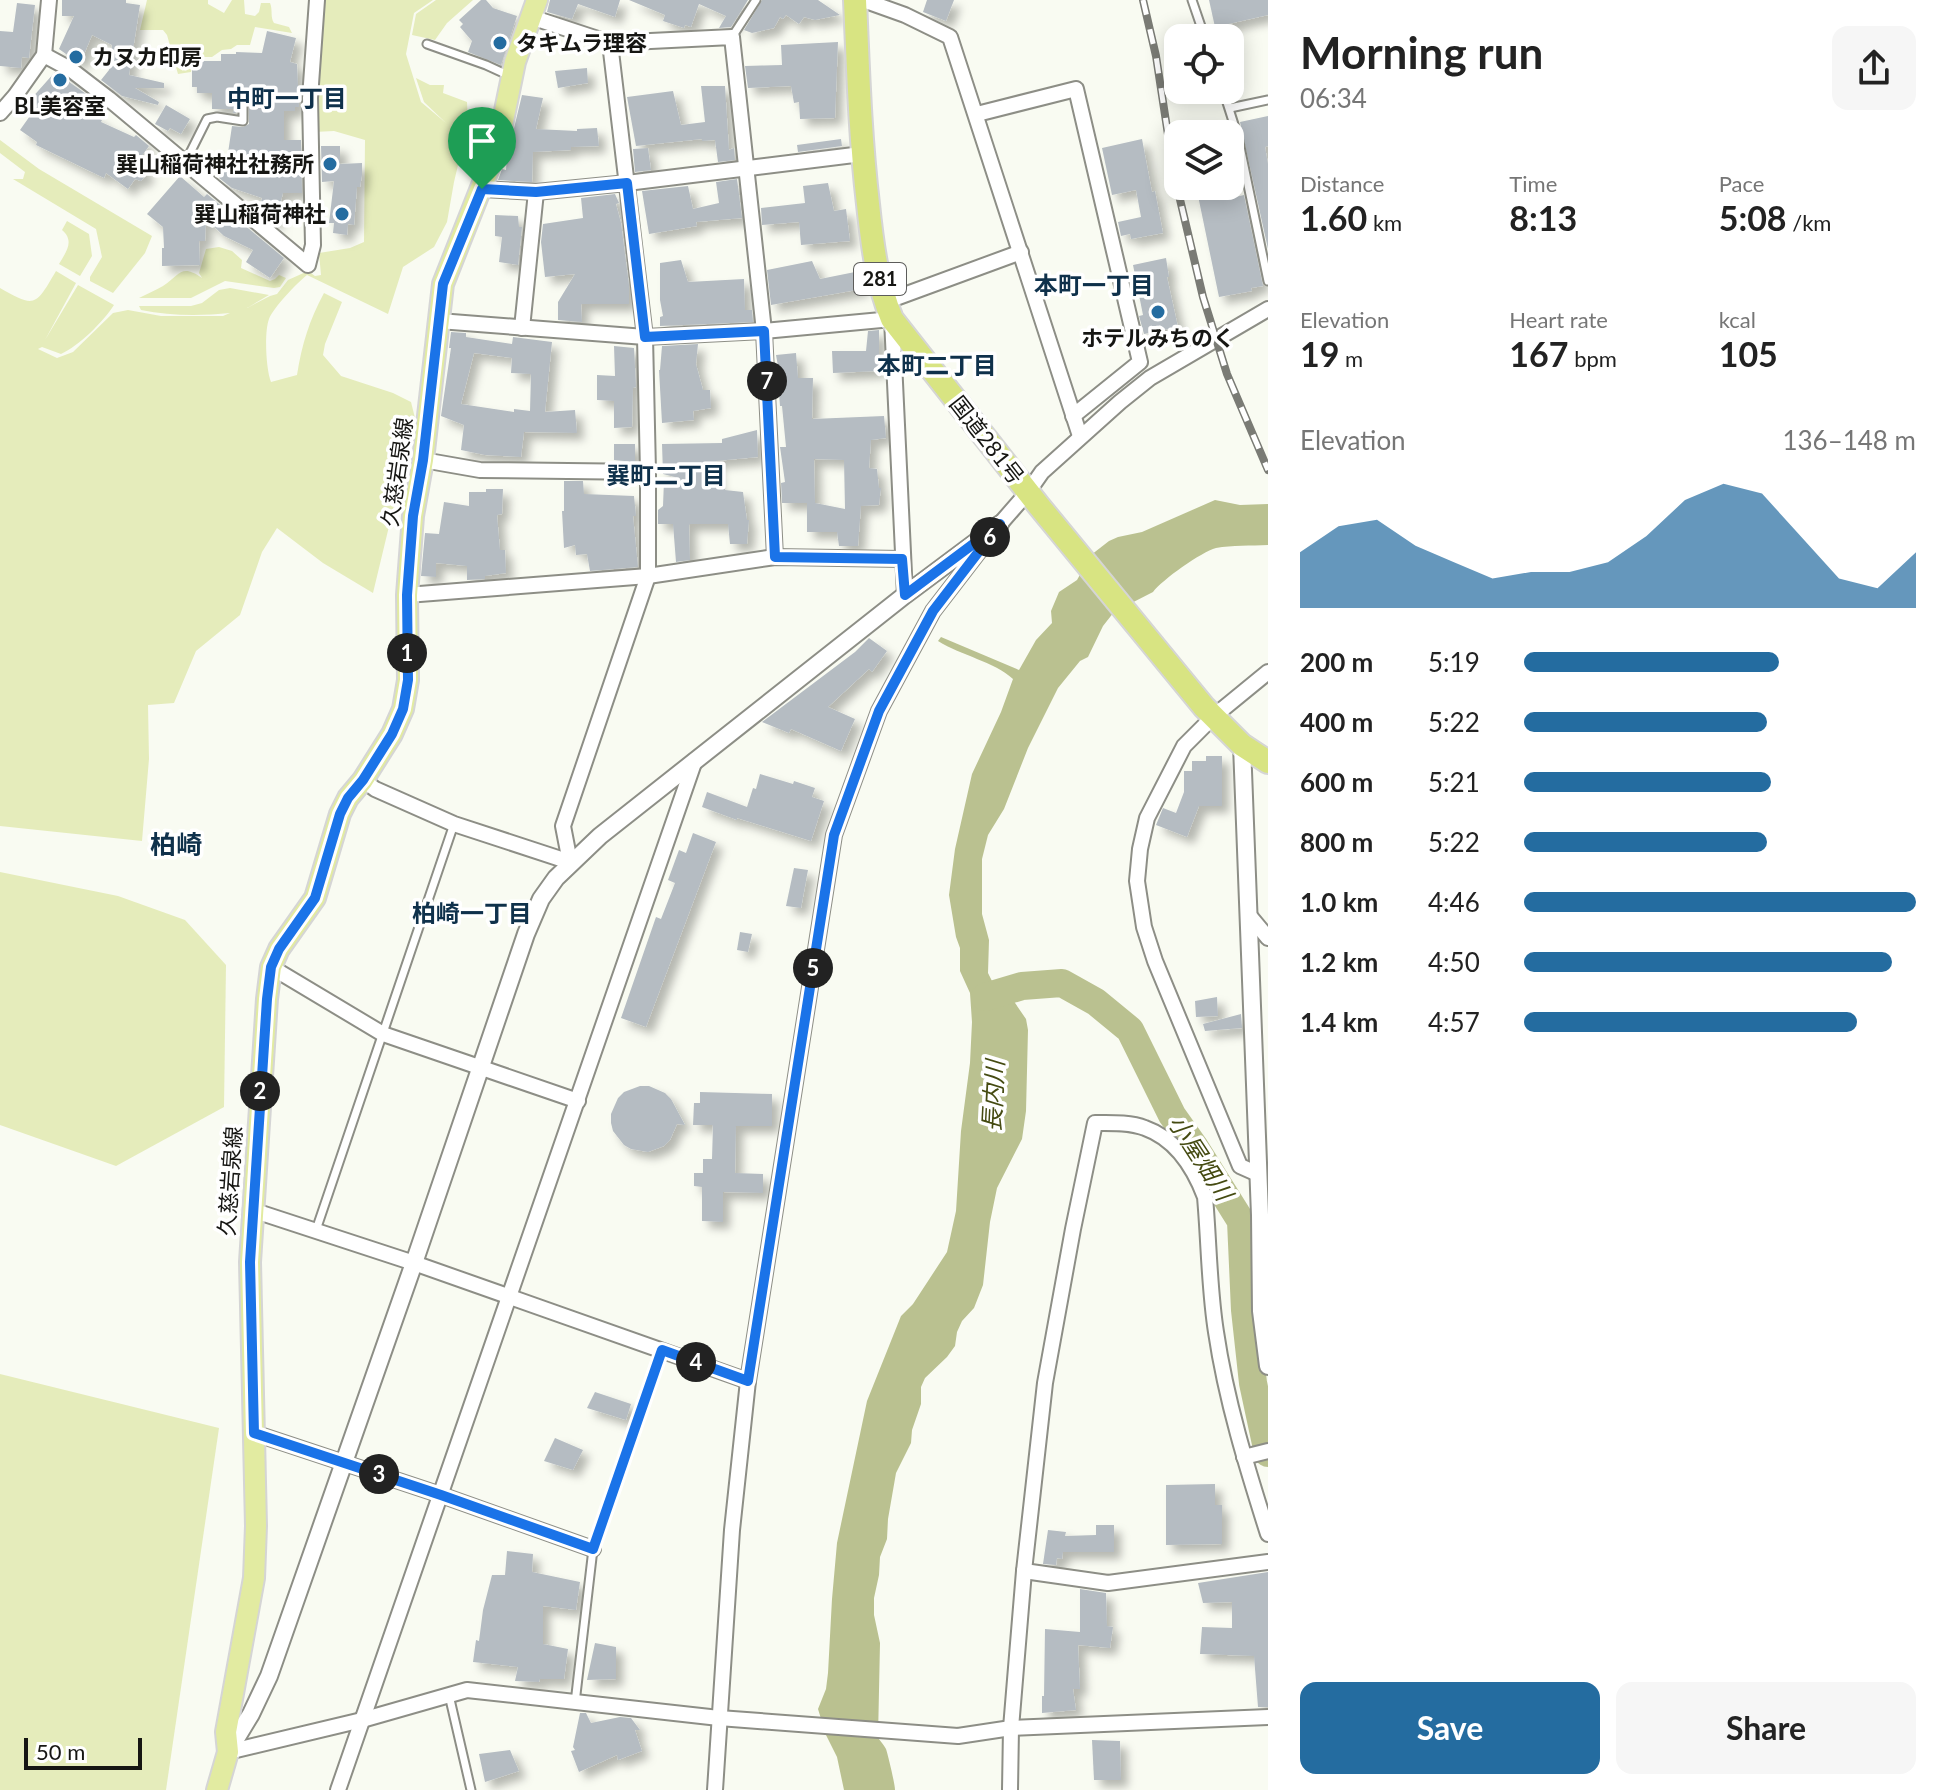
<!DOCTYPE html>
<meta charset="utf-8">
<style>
:root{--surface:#fff;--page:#f6f6f6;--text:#222;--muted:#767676;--accent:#246ca0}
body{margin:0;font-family:Lato,"Noto Sans JP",sans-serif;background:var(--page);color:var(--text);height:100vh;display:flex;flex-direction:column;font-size:30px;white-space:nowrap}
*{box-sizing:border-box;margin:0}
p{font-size:26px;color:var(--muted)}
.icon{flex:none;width:44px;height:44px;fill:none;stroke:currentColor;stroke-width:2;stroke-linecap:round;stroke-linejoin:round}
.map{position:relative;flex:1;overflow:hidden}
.drawer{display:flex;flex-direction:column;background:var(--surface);width:680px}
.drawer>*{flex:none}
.buttons{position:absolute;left:1164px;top:24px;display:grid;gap:16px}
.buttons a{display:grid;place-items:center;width:80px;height:80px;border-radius:16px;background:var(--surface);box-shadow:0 4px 20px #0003;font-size:40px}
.scale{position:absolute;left:24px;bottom:20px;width:118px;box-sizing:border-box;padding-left:8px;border:4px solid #161613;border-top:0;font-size:22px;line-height:28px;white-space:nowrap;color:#161613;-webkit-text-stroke:6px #fff;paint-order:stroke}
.pin{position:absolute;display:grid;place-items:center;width:68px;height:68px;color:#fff;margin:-82px -34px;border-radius:50% 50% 50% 0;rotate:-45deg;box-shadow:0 0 8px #0007}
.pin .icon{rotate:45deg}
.km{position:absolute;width:40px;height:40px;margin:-20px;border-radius:50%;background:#222;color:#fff;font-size:22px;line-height:40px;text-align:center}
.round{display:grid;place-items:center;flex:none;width:84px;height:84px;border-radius:16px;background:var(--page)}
.overview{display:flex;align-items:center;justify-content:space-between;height:136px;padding:0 32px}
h1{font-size:44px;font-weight:700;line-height:60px}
.figures{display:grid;grid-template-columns:repeat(3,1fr);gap:12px;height:136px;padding:8px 32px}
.figures div{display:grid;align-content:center}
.figures b{font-size:34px;font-weight:700}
.figures small{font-size:22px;font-weight:400}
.figures p{font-size:22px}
.chart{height:224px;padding:16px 32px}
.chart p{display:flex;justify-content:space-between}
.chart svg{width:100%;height:144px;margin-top:8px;fill:var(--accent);opacity:.7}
.primary-button{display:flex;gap:16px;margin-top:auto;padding:16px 32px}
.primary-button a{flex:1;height:92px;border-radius:16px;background:var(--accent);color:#fff;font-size:32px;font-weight:700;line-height:92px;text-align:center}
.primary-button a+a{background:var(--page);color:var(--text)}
ul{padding:0 32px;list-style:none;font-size:26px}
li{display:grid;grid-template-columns:128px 96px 1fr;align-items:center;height:60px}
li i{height:20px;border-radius:10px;background:var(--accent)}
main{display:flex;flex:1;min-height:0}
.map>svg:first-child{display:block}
</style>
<main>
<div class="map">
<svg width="1268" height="1790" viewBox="0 0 1268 1790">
<defs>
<filter id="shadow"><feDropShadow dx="7" dy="7" stdDeviation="4" flood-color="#0004"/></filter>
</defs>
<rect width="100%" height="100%" fill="#f9fbf2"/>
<g fill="#e5ecbb">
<path d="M147 0H208V4L224 13 232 0H244L245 14 255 16 259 12 261 3H270C273 10 270 17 274 23L289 27 292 33 255 27 250 45H237L231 49 222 50 212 57H192L191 72 178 74 167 35 163 30H140Z"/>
<path d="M320 0H433L414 13 406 54 421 102 446 123 424 102 416 78 430 85H444L443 93 467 102 468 123 454 182 447 222 434 247 403 267 388 314 307 275C298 282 273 308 269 319 264 332 266 370 271 382L297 375C302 344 309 321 324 293L342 302 325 344 323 355 341 376 393 393 411 402 415 418 373 593 323 563 277 528 262 552 240 615 196 651 174 703 148 705 149 759 142 841 0 826V288C36 309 36 305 56 271L76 283 45 340 78 285 114 305C103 322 79 346 61 354L42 347 38 349 57 358 73 352 113 313 128 310 161 316H223L230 313C201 316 170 316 141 310L139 306H191L202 303 219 290 230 288 269 295 247 308 270 296 277 294 288 280 308 271 315 276 321 275 319 253 350 248 364 242 365 140 334 131 314 132Z"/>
<polygon points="436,0 473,0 447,23 435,40 412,35 416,14"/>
<polygon points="0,140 39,169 152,236 145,253 113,293 90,281 90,277 102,257 96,229 13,179 23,179 25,172 0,153"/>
<path d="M67 221 89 234 92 256 80 276 59 264C66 252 75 241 62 230Z"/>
<path d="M219 247 232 251 242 260 241 268 270 281 275 279 279 275 286 278 280 287 274 288 225 281 191 298H139C147 294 156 290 163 286 180 275 181 263 202 278L199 273 206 249Z"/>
<polygon points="0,872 118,896 185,920 226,965 224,1107 116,1166 0,1125"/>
<polygon points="0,1374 219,1428 166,1790 0,1790"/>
</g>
<path fill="#bac190" d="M1215 500 1240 505 1268 504V545C1251 546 1232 545 1216 548 1201 552 1162 580 1153 592L1114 612 1103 626 1088 657 1080 661 1058 688 1028 748 1004 809 988 835 982 859V914L989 940 988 973 994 985 1013 1000 1026 1019 1028 1030 1026 1111 1022 1139 997 1188 990 1222 983 1285 974 1308 962 1321 957 1332 955 1346 947 1357 925 1378 921 1387V1404L912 1430 911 1443 896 1473 888 1519 887 1539 880 1557 879 1575 874 1598V1615L880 1643 878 1738C881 1742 884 1745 886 1749 888 1755 895 1784 895 1790H844L837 1757 826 1735 818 1709 826 1689 828 1673 832 1599 837 1543 867 1401 901 1316 913 1304 947 1252 956 1211 961 1131 970 1063 972 1022 970 993 960 971V948L956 937 949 895 955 849 972 774 1001 712 1013 679C993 661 962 656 938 641L941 637 1019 670 1036 640 1052 623 1051 611 1059 592 1077 580 1091 555 1109 541 1118 537 1142 532Z"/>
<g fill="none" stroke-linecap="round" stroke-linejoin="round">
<polyline stroke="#bac190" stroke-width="28" points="985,997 1022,986 1062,983 1096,1002 1130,1030 1172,1115 1194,1146 1241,1221 1245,1310 1253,1383 1268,1453"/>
</g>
<g fill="#b5bcc2" fill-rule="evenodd" filter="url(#shadow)">
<polygon points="62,0 126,0 126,3 140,5 129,75 164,83 164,88 135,88 159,102 158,105 122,96 101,80 109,70 112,45 92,35 80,64 59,49 74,16 62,16"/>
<polygon points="481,0 486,0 493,8 517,16 501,65 468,52 472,41 460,27 463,24 459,20"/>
<polygon points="550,0 620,0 615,17 578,4 572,19 547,12"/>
<polygon points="629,0 748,0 731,27 719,28 726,16 699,4 691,27 685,25 684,28 663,21 665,15"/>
<polygon points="762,0 818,0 840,15 815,20 804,17 799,24 786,15 783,19 780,17 774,28 752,33 744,30"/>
<polygon points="927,0 954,0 946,21 923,12"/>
<polygon points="1209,0 1268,0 1268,15 1215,27"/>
<polygon points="17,3 35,5 29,58 22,57 21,68 0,66 0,31 13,32"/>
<polygon points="267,31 296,38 290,62 297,64 299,107 295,107 295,111 284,111 284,140 301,140 302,193 283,193 275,224 285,233 259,211 262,198 232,188 219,178 228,153 232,126 243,127 249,124 248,90 242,88 237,91 236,113 233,113 234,109 212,109 212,93 197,93 197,87 192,87 192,61 221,61 221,54 236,54 236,52 262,53"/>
<polygon points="838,42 835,118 800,119 799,102 794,103 791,86 748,88 745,66 782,65 781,45"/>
<polygon points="587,68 588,83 558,88 555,71"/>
<polygon points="55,72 89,96 82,111 102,120 101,122 134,137 136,135 149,146 138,161 148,173 141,181 135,179 128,189 106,173 104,178 36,145 37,142 20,130 37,106 30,100"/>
<polygon points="701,86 725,86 729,150 734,148 735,160 718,162 715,140 702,141 702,139 636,146 627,97 673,91 681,125 705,122"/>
<polygon points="522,95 543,98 536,129 577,131 577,129 597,128 599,146 571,147 571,150 533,152 532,182 498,180 502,169 506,170 507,157"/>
<polygon points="166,105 190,119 181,134 170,128 168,131 155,124"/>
<polygon points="1268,116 1268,146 1265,147 1268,164 1268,249 1240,122"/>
<polygon points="841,139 842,146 798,152 797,145"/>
<polygon points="1142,139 1152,192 1155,191 1163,233 1131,239 1130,234 1121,236 1118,222 1141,217 1136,190 1112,195 1102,148"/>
<polygon points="321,146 340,146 340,164 362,163 362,175 360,187 357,187 354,225 348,224 347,235 333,233 334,223 329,223 334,181 322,182"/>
<polygon points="648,148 651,170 635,172 633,149"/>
<polygon points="180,176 204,197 207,194 284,258 270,278 246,262 253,250 224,236 206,219 205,241 199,241 200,265 162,266 162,248 164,248 163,227 147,214"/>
<polygon points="737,179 742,218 696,222 697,226 649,234 642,191 688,186 693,209 719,203 716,182"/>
<polygon points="828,183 834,211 846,209 850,241 801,245 799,222 762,225 761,208 805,203 803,186"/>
<polygon points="1196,186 1229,186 1231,198 1244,195 1263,286 1251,288 1252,291 1219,297"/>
<polygon points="615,194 619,203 616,204 621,223 629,285 629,304 581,304 582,322 558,320 558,302 575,274 545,277 541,242 543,224 583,218 581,198"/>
<polygon points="495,215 518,216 519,227 522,227 518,265 499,262 502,237 495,236"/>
<polygon points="1166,258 1169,277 1167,277 1178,327 1144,334 1139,316 1143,315 1133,265"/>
<polygon points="681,260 688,282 744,279 745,310 752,310 753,322 660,326 660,317 663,316 660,300 660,263"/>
<polygon points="812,261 820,279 860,271 862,289 771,305 767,270"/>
<polygon points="879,330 879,371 833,373 832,351 866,351 868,331"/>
<path d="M451 332 466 333V337L512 344 513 337 552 342 545 412 575 410 577 433 524 432 521 457 485 455 461 450 464 425 441 416 451 348H449ZM474 353 512 358 511 373 531 374 530 411 514 409V412L461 404Z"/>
<polygon points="698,344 696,364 703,390 710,390 711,408 693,411 694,420 662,423 659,370 660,370 662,346"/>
<polygon points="614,346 634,348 636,387 633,388 632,427 614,428 614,401 597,400 597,375 615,376"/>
<path d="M796 353 798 378H813L812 419 884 416 886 438 871 440 869 468 877 469 879 488H881L879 505 861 506 858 546H839L837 532H807V503H782L781 483 785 482 780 447H786L782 406H780L779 394H783L776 355ZM814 459 844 460 845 509 815 503Z"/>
<polygon points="757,430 758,457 716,461 717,489 725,488 725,490 743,492 747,520 749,520 747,544 730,544 728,524 689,524 690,560 676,562 673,524 658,524 658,510 663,506 664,480 675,480 675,477 663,474 662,444 722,443 722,439"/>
<polygon points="614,444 635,444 635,462 614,460"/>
<polygon points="564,481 583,481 584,494 634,496 636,516 633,516 638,567 590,571 587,554 576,555 575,545 564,548 562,511 564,511"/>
<polygon points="486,489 503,489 502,514 497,515 500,550 505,550 506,573 485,576 485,579 467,580 467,566 436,563 436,577 421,576 425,533 439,534 444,502 469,506 469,492 486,492"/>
<polygon points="869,638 887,651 872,672 869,669 828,707 855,719 841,751 791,729 789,733 762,722 855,652"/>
<polygon points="1206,756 1222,756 1222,806 1199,806 1187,837 1156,825 1163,808 1176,813 1184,792 1184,771 1192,771 1192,761 1206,761"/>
<polygon points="760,774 793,784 794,781 815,788 812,797 824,801 811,841 737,818 737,820 702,807 707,792 747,807 753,788 756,789"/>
<polygon points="693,833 716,842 646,1027 621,1018 656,917 661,919 675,883 668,880 679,850 686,853"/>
<polygon points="794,868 808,870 801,908 786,906"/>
<polygon points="740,932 752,934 748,952 737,950"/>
<polygon points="1217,997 1218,1016 1196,1017 1195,1001"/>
<polygon points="1241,1014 1242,1028 1205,1031 1203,1024"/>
<polygon points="640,1086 649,1086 665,1093 671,1099 685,1125 677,1124 670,1140 664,1146 648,1152 631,1149 624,1145 613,1131 611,1123 611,1114 618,1098 624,1092"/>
<polygon points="700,1092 772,1094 772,1126 736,1126 735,1173 763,1174 763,1193 723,1192 723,1222 702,1221 702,1187 694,1186 694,1173 703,1173 703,1159 712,1159 713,1125 693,1125 694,1103 700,1103"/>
<polygon points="595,1392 631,1404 626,1420 587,1408"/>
<polygon points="555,1438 583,1450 573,1470 544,1461"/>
<polygon points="1215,1484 1215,1505 1222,1505 1222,1544 1166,1545 1166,1485"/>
<polygon points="1096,1525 1114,1525 1114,1552 1063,1552 1062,1559 1057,1558 1056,1565 1043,1564 1048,1530 1066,1532 1065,1536 1096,1535"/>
<polygon points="507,1551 533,1554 532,1572 580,1582 576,1610 543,1606 543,1644 568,1649 564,1679 540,1679 539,1682 515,1681 518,1667 473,1662 476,1640 479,1641 483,1610 492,1575 505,1575"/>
<polygon points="1268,1572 1268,1707 1258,1707 1254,1656 1200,1654 1202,1627 1232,1628 1232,1602 1203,1603 1198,1583"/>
<polygon points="1080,1589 1106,1593 1107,1626 1113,1627 1110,1648 1078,1645 1080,1689 1073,1689 1076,1710 1042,1713 1042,1696 1044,1696 1045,1629 1080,1632"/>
<polygon points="595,1643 616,1647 616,1679 587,1680"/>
<polygon points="580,1713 586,1713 591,1723 620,1717 631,1718 640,1730 635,1730 642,1751 618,1760 617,1755 579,1772 571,1751 575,1750 573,1747"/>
<polygon points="1092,1740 1120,1741 1121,1780 1094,1780"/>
<polygon points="510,1750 519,1771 485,1782 479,1754"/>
</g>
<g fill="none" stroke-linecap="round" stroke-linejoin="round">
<defs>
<g id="service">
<polyline points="1192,0 1205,38"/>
<polyline points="732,37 756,0"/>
<polyline points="427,44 486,65 510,76"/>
<polyline points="1223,90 1238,137 1268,281"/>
<polyline points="1230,108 1268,100"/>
<polyline points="185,163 207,119 217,117 243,121 243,94"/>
<polyline points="316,1230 454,824"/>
<polyline points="449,1695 471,1790"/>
<polyline points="575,1703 593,1549 662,1350"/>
</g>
<g id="minor">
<polyline points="863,0 905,15 950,37 1080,436"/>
<polyline points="531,17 610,43 732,37 764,331 775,557"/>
<polyline points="44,55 70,69 109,99 308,265 313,245 310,98 317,0"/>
<polyline points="0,113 15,96 44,55 49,0"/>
<polyline points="977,114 1076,89 1140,362 1073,416"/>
<polyline points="482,189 536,192 627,183 862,154"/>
<polyline points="885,302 1021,252"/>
<polyline points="439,321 645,337 764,331 892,319 905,595"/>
<polyline points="522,328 536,192"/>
<polyline points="423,460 480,470 648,472"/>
<polyline points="407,595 648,576 775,557 902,559"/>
<polyline points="363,780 375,789 454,824 570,862"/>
<polyline points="570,862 563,826 648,576 648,472 645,337 610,43"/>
<polyline points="1248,914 1268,938"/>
<polyline points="271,967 383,1034 578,1101"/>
<polyline points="1258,1174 1240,1166 1155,961 1144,927 1137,881 1140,849 1147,818 1184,746 1213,717 1268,672"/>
<polyline points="252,1210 414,1263 748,1381"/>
<polyline points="254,1433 441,1495 593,1549"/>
<polyline points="1244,1457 1268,1451"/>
<polyline points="1024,1571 1108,1583 1268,1562"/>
<polyline points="228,1752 362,1720 467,1690 719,1718 958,1736 1011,1728 1268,1717"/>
<polyline points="338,1790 695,760"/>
<polyline points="715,1790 732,1530 748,1381 834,835 879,711 933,611 1000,524 1028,492 1042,472 1120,402 1150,378 1268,309"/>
<path d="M1010 1790 1011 1728 1024 1571 1045 1383 1073 1229 1095 1123C1110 1123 1130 1122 1145 1128 1176 1139 1194 1168 1205 1197 1209 1242 1209 1288 1216 1332 1226 1400 1247 1468 1268 1534"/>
</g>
<g id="tertiary">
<polyline points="1242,745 1260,1215 1261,1311 1268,1366"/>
<polyline points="228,1752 251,1714 269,1676 414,1263 526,934 541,899 556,878 600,836 905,595 1000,524"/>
</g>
<polyline id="primary" points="217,1790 228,1752 226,1732 254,1578 256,1526 250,1262 267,999 271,967 279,949 315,898 340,814 348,798 363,780 392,734 403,709 408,680 407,595 413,516 423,460 443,284 498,145 515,62 537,0"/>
<path id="trunk" d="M855 0C858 68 860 136 868 204 872 243 877 283 892 319L1039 506 1204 707 1242 745 1268 762"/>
</defs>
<use href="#service" stroke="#8d8e86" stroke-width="11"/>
<use href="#minor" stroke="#8d8e86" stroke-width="18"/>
<use href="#tertiary" stroke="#8d8e86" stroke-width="20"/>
<use href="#primary" stroke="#d5d5d5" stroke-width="24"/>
<use href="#trunk" stroke="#d5d5d5" stroke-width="26"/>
<use href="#service" stroke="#fff" stroke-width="7"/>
<use href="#minor" stroke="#fff" stroke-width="14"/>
<use href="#tertiary" stroke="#fff" stroke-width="16"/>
<use href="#primary" stroke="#e2eba1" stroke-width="20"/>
<use href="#trunk" stroke="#d8e482" stroke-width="22"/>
<defs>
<polyline id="rail" points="1143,0 1156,56 1174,174 1203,297 1227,374 1268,470"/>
</defs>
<use href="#rail" stroke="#7a7b75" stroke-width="8"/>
<use href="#rail" stroke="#fff" stroke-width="5" stroke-dasharray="15" stroke-linecap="butt"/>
</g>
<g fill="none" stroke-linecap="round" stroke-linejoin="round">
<defs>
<polygon id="route" points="627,183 645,337 764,331 775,557 902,559 905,595 1000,524 933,611 879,711 834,835 748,1381 662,1350 593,1549 441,1495 254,1433 250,1262 267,999 271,967 279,949 315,898 340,814 348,798 363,780 392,734 403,709 408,680 407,595 413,516 423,460 443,284 482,189 536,192"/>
</defs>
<use href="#route" stroke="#fff" stroke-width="16"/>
<use href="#route" stroke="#1a73e8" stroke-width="10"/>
</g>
<g fill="#246ca0" stroke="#fff" stroke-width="3">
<circle cx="500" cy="43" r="8"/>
<circle cx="76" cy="57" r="8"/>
<circle cx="60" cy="80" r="8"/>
<circle cx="330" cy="164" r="8"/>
<circle cx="342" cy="214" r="8"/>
<circle cx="1158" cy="312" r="8"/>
</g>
<g text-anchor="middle" stroke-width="7" stroke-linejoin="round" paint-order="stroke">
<rect fill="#fff" stroke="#5c5c5a" stroke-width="2" x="854" y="263" width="52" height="32" rx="6"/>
<g font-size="20" font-weight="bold" fill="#161613">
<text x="880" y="286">281</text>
</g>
<g font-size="22" font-weight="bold" fill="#161613" stroke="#fff" text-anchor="start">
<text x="516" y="51">タキムラ理容</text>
<text x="92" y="65">カヌカ印房</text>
<text x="60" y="114" text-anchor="middle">BL美容室</text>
<text x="314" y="172" text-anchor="end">巽山稲荷神社社務所</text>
<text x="326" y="222" text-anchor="end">巽山稲荷神社</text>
<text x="1158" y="346" text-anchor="middle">ホテルみちのく</text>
</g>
<g font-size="22" fill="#161613" stroke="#fff">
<text transform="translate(987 440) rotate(52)" y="8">国道281号</text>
<text transform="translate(397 472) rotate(-82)" y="8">久慈岩泉線</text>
<text transform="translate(230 1181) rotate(-86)" y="8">久慈岩泉線</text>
</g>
<g font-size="24" font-weight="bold" fill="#0f314b" stroke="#fff">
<text x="287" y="107">中町一丁目</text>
<text x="1094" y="294">本町一丁目</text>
<text x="937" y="374">本町二丁目</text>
<text x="666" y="484">巽町二丁目</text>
<text x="472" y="922">柏崎一丁目</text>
</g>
<g font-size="24" font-style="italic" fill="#454b12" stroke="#fff">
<text transform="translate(994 1096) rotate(-87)" y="8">長内川</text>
<text transform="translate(1200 1158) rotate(57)" y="8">小屋畑川</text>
</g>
<g font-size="26" font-weight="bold" fill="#0f314b" stroke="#fff">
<text x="176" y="854">柏崎</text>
</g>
</g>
</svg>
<div class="buttons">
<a><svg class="icon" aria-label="locate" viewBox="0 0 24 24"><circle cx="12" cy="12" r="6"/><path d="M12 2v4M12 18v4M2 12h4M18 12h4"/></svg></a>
<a><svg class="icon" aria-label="layers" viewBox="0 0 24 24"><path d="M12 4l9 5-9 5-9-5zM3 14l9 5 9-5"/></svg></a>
</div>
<div class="scale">50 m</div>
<div class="pin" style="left:482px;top:189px;background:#1e9e55"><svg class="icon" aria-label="arrive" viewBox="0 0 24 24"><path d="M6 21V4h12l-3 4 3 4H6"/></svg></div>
<b class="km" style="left:407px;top:653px">1</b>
<b class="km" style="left:260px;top:1091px">2</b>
<b class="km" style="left:379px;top:1474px">3</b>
<b class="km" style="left:696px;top:1362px">4</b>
<b class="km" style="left:813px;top:968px">5</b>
<b class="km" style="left:990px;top:537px">6</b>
<b class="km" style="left:767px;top:381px">7</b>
</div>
<section class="drawer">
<div class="overview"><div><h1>Morning run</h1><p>06:34</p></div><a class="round"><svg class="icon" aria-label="share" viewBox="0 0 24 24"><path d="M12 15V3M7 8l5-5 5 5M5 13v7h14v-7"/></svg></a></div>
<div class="figures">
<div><p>Distance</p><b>1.60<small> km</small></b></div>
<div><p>Time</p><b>8:13</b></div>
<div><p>Pace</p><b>5:08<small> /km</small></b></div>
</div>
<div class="figures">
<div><p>Elevation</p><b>19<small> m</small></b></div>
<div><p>Heart rate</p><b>167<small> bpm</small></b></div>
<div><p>kcal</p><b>105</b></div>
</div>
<div class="chart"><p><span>Elevation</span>136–148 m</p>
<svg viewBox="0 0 160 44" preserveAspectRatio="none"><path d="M0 44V27L10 19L20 17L30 25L40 30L50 35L60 33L70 33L80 30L90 22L100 11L110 6L120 9L130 22L140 35L150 38L160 27V44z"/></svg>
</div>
<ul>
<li><b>200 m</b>5:19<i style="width:65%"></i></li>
<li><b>400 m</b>5:22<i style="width:62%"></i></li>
<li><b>600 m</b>5:21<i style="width:63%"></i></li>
<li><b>800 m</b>5:22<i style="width:62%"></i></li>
<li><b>1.0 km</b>4:46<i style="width:100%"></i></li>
<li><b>1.2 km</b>4:50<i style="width:94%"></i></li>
<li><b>1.4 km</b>4:57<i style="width:85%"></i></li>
</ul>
<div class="primary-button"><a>Save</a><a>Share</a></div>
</section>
</main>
